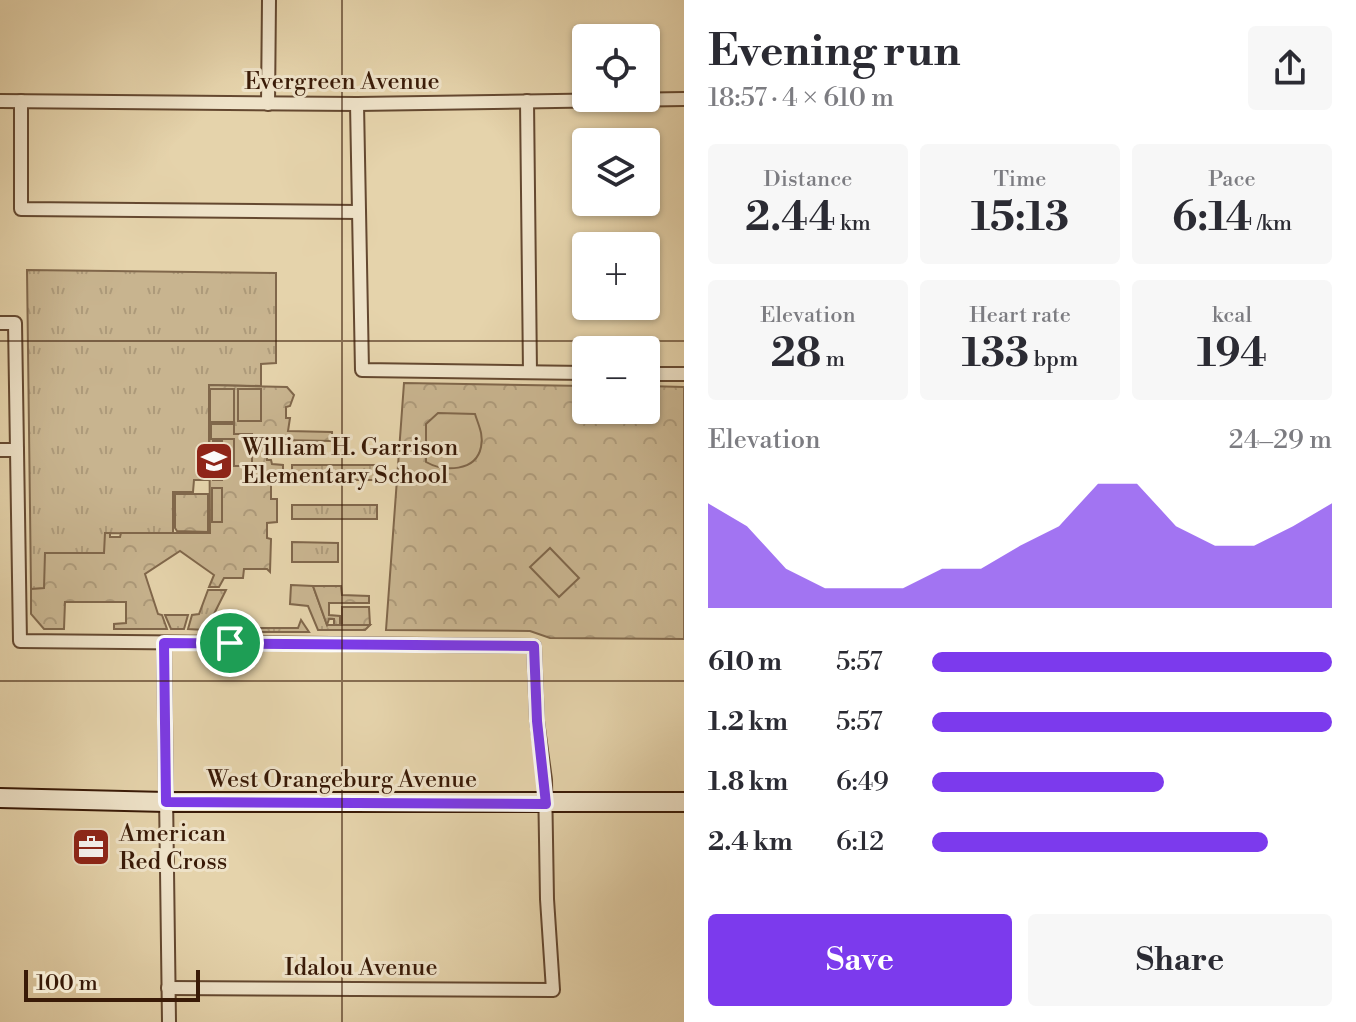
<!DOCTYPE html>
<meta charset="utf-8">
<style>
:root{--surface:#fff;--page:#f7f7f7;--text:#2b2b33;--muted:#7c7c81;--accent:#7c3aed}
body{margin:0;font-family:"Libre Bodoni",serif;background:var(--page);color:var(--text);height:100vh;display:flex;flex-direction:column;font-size:30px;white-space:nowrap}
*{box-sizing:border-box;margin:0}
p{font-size:26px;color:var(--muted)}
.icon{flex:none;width:44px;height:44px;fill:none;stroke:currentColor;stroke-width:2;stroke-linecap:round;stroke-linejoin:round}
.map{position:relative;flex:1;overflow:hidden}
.details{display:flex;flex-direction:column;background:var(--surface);width:672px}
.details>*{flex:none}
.fabs{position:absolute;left:572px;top:24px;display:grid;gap:16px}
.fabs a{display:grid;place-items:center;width:88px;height:88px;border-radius:8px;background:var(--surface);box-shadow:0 2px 6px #0004;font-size:40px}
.scale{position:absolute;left:24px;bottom:20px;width:176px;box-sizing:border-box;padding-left:8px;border:4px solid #391a07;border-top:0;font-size:22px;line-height:28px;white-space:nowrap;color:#391a07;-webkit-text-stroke:6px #eee2c8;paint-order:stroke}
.pin{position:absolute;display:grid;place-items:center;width:68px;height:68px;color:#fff;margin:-34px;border:4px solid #fff;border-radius:50%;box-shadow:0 2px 8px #0007}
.round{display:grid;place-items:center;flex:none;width:84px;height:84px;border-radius:8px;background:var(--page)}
.summary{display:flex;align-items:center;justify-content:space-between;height:136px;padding:0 24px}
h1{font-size:44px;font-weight:700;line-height:60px}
.figures{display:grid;grid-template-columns:repeat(3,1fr);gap:12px;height:136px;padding:8px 24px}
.figures div{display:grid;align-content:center;border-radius:8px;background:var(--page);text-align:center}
.figures b{font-size:40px;font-weight:700}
.figures small{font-size:22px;font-weight:400}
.figures p{font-size:22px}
.chart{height:224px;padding:16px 24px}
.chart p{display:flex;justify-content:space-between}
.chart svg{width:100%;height:144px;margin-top:8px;fill:var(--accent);opacity:.7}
.button{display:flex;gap:16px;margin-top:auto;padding:16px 24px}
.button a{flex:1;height:92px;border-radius:8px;background:var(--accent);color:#fff;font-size:32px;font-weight:700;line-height:92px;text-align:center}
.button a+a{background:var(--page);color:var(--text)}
ul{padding:0 24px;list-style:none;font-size:26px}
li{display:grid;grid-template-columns:128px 96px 1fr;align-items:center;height:60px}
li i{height:20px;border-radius:10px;background:var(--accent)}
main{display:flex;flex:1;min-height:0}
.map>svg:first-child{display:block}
</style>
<main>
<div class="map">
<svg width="684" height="1022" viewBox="0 0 684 1022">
<defs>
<pattern id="grass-tufts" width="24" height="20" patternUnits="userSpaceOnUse" patternTransform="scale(2)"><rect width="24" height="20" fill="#c8b48f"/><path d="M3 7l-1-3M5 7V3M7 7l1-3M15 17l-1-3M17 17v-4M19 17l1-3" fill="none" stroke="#ad9a7a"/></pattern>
<pattern id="park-crowns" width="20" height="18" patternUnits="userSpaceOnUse" patternTransform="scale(2)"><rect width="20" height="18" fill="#c8b48f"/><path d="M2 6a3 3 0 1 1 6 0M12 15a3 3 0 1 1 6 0" fill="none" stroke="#ad9a7a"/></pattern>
</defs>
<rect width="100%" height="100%" fill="#e5d3ab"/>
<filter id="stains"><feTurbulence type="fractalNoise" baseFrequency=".0025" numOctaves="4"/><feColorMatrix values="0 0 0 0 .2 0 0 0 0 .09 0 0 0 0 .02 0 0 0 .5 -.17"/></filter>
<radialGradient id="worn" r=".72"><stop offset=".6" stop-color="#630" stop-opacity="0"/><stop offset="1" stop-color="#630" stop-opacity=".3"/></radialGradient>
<g fill="url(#grass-tufts)" stroke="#80674b" stroke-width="2">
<polygon points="27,270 276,273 276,363 261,364 261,386 209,385 209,480 194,480 193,492 173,492 173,534 105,533 105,553 45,553 45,589 31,589"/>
<rect x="292" y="465" width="85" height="15"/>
<rect x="292" y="505" width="85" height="14"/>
<polygon points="292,542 338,543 338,562 292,562"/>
<polygon points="291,585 313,586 327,625 370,625 365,630 318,630 308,606 290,604"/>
<polygon points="208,590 226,590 206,630 188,629 192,615 199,614"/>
<polygon points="165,615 188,615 184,629 171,629"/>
<polygon points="248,618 251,620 252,628 298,628 301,620 309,632 239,632"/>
</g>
<g fill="url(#park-crowns)" stroke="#80674b" stroke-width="2">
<polygon points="404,383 586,386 586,410 646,410 646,386 684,387 684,639 550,638 530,631 386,630"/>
<polygon points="209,385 287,387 294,395 290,406 286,407 286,418 290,418 288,431 332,432 332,441 278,440 278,445 267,445 267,460 271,460 272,464 283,465 283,479 277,479 277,483 271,484 271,499 277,499 277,522 267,523 267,538 271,539 270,572 267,569 244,569 243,578 224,578 219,587 209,587 214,575 180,551 145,574 158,614 162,615 167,629 114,629 114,624 126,623 126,602 65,602 64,629 44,629 31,614 31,589 44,588 45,553 104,553 105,533 110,533 110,537 120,537 121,533 210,533"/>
<polygon points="175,494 208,494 208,532 177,531 175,528"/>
<polygon points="313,586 341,586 342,595 369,596 369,603 329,603 329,615 340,616 340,625 334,625 334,619 329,619 327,625"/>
<polygon points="342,607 369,607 370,625 342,625"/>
</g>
<g fill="#c8b48f" stroke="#80674b" stroke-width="2">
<rect x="210" y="389" width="24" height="33"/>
<rect x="238" y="389" width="23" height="32"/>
<path d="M438 413 475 414C478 424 484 435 481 447 476 472 444 472 426 462V424Z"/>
<polygon points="211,424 234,424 234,434 252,434 252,466 234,466 234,439 211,439"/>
<rect x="213" y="441" width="9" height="39"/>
<rect x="212" y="488" width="10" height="34"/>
<polygon points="550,548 579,578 559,597 530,567"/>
</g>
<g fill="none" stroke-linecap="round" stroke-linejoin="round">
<defs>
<g id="street">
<polyline points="0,101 357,104 684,99"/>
<polyline points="21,101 21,209 359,212"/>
<polyline points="527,101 530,372"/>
<polyline points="268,104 269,0"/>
<polyline points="357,104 362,370 586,373"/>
<polyline points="0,323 15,323 20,641 534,646 537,721 545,780 547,899 553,990 168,988"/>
<polyline points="646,374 684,374"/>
<polyline points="0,450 17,450"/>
<polyline points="164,643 169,1022"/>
</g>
<polyline id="secondary" points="0,798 166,802 684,802"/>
</defs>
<use href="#street" stroke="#644830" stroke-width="16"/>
<use href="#secondary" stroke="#391a07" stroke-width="22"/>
<use href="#street" stroke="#eee2c8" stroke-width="12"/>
<use href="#secondary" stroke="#eee2c8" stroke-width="18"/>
</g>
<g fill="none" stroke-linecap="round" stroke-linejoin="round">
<defs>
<polygon id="route" points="164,643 534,646 537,721 546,804 166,802"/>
</defs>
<use href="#route" stroke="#fff" stroke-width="16"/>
<use href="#route" stroke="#7c3aed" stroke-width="10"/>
</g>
<path fill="none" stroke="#391a07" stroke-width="2" stroke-opacity="0.55" d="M342 0V1022M0 341H684M0 681H684"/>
<defs>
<symbol id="school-square" viewBox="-11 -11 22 22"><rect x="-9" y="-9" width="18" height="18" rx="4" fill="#8f2418" stroke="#eee2c8"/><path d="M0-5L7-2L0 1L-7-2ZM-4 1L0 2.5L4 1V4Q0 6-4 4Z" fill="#fff"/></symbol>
<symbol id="office-square" viewBox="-11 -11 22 22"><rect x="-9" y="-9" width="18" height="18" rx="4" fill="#8f2418" stroke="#eee2c8"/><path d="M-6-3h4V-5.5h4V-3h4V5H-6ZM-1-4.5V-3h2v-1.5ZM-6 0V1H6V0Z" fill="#fff"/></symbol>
</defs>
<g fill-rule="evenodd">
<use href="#school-square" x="192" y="439" width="44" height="44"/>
<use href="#office-square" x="69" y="825" width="44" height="44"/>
</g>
<g text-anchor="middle" stroke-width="6" stroke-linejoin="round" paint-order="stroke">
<g font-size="24" fill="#391a07" stroke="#eee2c8">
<text x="342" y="89">Evergreen Avenue</text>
<text x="342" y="787">West Orangeburg Avenue</text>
<text x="361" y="975">Idalou Avenue</text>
</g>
<g font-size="24" fill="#391a07" stroke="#eee2c8" text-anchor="start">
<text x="242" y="455">William H. Garrison<tspan x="242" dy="28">Elementary School</tspan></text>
<text x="119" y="841">American<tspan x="119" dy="28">Red Cross</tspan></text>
</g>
</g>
<rect width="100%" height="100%" filter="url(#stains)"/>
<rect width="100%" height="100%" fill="url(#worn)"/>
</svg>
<div class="fabs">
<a><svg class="icon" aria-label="locate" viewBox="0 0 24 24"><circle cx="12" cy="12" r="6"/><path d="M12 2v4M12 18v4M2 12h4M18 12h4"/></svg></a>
<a><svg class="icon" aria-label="layers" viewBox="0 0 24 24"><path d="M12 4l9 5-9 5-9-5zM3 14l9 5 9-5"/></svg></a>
<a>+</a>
<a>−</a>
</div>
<div class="scale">100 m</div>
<div class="pin" style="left:230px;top:643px;background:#1e9e55"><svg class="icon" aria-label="arrive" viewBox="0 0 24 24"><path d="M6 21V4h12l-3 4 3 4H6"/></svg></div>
</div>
<section class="details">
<div class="summary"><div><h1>Evening run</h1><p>18:57 · 4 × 610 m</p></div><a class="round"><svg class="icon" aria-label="share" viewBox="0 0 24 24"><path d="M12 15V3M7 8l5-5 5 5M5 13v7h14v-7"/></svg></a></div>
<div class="figures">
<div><p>Distance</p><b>2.44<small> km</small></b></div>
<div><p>Time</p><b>15:13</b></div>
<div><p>Pace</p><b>6:14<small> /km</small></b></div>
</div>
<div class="figures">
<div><p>Elevation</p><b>28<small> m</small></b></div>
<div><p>Heart rate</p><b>133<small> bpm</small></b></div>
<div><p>kcal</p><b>194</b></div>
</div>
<div class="chart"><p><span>Elevation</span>24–29 m</p>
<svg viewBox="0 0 160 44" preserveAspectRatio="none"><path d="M0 44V12L10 19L20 32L30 38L40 38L50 38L60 32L70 32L80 25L90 19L100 6L110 6L120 19L130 25L140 25L150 19L160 12V44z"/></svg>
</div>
<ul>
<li><b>610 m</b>5:57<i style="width:100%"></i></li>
<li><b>1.2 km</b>5:57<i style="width:100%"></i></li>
<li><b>1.8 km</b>6:49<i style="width:58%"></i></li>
<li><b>2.4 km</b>6:12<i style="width:84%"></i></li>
</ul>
<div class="button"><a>Save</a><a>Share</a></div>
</section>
</main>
